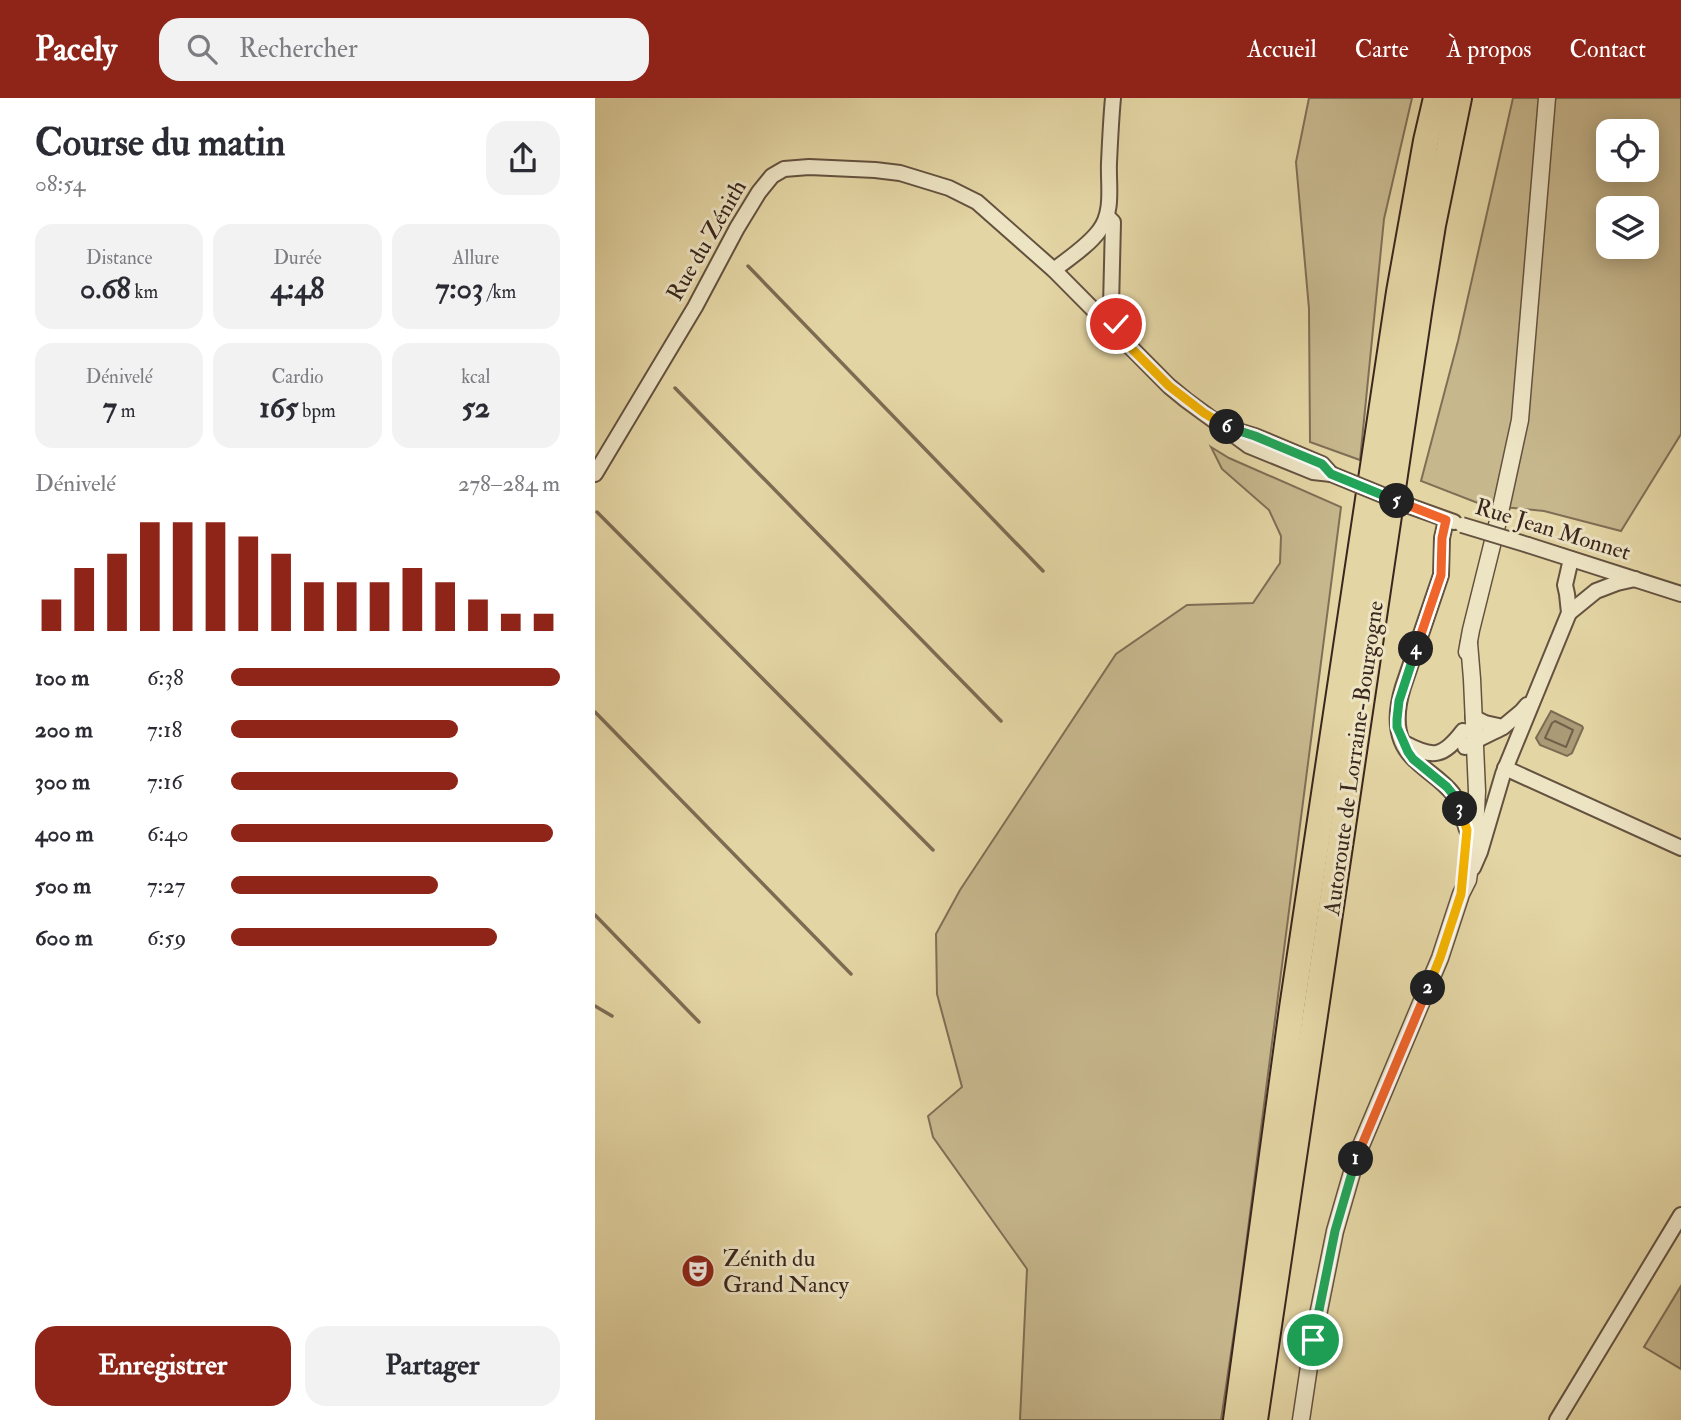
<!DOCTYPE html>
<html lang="fr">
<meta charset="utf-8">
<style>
:root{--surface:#fff;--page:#f2f2f3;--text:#2b2b33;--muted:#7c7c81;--accent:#8f2418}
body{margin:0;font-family:"IM FELL Double Pica",serif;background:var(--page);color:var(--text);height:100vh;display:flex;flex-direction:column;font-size:26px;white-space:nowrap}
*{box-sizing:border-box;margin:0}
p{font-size:23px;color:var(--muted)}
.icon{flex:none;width:38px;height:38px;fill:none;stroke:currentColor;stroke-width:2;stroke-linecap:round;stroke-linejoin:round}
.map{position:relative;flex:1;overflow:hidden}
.details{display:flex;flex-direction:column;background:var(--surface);width:595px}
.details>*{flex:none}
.controls{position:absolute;left:1001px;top:21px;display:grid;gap:14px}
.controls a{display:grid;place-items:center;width:63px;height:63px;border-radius:14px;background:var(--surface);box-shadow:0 4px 18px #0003;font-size:35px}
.pin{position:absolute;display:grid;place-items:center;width:60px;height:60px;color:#fff;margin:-30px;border:4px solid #fff;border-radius:50%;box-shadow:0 2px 7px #0007}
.km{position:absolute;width:35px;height:35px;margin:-18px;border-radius:50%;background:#222;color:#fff;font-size:19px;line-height:35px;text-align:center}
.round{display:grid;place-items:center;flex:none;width:74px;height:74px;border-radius:21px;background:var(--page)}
.head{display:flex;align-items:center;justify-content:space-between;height:119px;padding:0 35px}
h1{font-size:38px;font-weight:800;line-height:52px}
.figures{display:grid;grid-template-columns:repeat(3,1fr);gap:10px;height:119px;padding:7px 35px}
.figures div{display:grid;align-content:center;border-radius:18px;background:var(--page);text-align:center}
.figures b{font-size:30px;font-weight:800}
.figures small{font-size:19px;font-weight:400}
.figures p{font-size:19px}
.chart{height:196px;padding:14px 35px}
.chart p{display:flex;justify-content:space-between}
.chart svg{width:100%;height:126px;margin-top:7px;stroke:var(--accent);stroke-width:6}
.action{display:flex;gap:14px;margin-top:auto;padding:14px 35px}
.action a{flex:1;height:80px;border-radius:21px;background:var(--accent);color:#fff;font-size:28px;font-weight:800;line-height:80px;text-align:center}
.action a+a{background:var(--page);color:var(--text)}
ul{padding:0 35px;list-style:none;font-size:23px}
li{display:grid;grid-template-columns:112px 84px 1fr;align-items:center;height:52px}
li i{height:18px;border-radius:9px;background:var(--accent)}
header{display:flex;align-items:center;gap:42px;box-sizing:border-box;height:98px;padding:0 35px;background:var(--accent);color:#fff}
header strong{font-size:33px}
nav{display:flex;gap:38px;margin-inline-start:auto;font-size:24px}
.search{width:490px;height:63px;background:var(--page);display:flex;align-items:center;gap:18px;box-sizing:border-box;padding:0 24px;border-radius:21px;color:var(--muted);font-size:26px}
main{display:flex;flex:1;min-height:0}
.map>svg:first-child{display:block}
</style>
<header>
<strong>Pacely</strong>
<div class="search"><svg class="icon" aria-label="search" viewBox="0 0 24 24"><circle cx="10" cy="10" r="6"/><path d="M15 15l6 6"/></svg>Rechercher</div>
<nav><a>Accueil</a><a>Carte</a><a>À propos</a><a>Contact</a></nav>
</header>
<main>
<section class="details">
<div class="head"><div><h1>Course du matin</h1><p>08:54</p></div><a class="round"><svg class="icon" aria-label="share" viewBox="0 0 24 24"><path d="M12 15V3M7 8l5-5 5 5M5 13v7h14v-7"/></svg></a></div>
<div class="figures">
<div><p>Distance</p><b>0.68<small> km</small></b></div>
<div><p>Durée</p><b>4:48</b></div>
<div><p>Allure</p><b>7:03<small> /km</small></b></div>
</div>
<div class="figures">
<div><p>Dénivelé</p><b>7<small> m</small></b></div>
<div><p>Cardio</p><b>165<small> bpm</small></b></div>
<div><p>kcal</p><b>52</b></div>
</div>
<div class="chart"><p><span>Dénivelé</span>278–284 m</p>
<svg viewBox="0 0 160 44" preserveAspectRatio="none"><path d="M5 44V33M15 44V22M25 44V17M35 44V6M45 44V6M55 44V6M65 44V11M75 44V17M85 44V27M95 44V27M105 44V27M115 44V22M125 44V27M135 44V33M145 44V38M155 44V38"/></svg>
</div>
<ul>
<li><b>100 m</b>6:38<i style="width:100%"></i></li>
<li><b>200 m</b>7:18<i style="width:69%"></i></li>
<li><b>300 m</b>7:16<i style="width:69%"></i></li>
<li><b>400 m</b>6:40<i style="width:98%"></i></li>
<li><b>500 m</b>7:27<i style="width:63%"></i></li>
<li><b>600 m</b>6:59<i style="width:81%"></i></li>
</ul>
<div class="action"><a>Enregistrer</a><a>Partager</a></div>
</section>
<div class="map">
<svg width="1086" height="1322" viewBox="0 0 1086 1322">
<rect width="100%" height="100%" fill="#e4d5a4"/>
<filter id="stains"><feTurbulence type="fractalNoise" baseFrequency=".00286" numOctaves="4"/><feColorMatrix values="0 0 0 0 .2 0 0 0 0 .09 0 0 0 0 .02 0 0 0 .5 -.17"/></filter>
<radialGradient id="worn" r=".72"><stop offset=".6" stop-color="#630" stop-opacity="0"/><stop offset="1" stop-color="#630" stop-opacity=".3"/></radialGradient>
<g fill="#c7b78d" stroke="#806e56" stroke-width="2" fill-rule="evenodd">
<polygon points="714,0 817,0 789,121 765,362 715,344 714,211 701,64"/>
<path d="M918 0H1086V336L1026 433 949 413 888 407 826 383 863 243ZM1013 33H1052V72H1013ZM1013 110H1052V149H1013Z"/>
<polygon points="616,349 634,360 746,409 644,1201 626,1322 425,1322 432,1171 338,1039 333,1018 367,989 342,896 341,836 365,792 521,556 592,507 658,505 685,465 686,438 674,412 627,371"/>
<polygon points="1086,1188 1086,1271 1049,1249"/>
</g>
<polygon fill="#aa9a76" stroke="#7d6c53" stroke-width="2" points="956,613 987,628 988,630 977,655 972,658 945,647 941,640"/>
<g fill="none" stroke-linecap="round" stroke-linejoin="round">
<polygon stroke="#72604a" stroke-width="2" points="960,623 978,632 971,649 950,640 957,625"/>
<g stroke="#7d6c53" stroke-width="3.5">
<polyline points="153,168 448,473"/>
<polyline points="80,290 406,623"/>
<polyline points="2,414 338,752"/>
<polyline points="0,614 256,876"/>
<polyline points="0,817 104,924"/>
<polyline points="0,908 17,918"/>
</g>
<defs>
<g id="minor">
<polyline points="512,118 518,124 516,209 525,236"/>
<path d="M459 172C474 160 493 148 504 133 519 114 513 87 514 65 515 43 516 21 518 0"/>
<polyline points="637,331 660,338 727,366 736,376"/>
<polyline points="0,376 100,209 142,130 164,94 177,78 189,71 214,69 280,72 305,75 354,90 382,104 459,172 574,288 591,302 654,348 718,374 736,376"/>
<polyline points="817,409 859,424"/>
<path d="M851 422 847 440 846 477 808 589C800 615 799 643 820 662 832 674 847 682 858 696 865 705 868 720 872 732"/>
<polyline points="933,447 1086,496"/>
<polyline points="974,515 1001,493 1022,485 1040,481"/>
<polyline points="878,619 890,625 908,629 926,614 932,607"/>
<path d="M809 645C839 661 848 659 868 633"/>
<path d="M870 649C882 641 895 636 908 629"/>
<polyline points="910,670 1086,750"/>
<polyline points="878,770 885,754 908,676 974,515 972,496 970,487 976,461"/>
<polyline points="962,1322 1086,1117"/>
</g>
<g id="tertiary">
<polyline points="872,554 876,532 904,419 925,322 952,0"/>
<polyline points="706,1322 718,1242 740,1133 762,1057 845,860 866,796 873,782 880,733 882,693 877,581 874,545"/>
</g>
<g id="motorway">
<polyline points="641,1322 697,910 804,194 831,43 841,0"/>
<polyline points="660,1322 825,208 838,127 864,0"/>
</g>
</defs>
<use href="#minor" stroke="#645240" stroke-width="18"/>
<use href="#tertiary" stroke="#645240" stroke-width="19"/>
<use href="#motorway" stroke="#3a261e" stroke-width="28"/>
<use href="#minor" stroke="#ede4c4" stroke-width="14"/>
<use href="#tertiary" stroke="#ede4c4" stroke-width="16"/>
<use href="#motorway" stroke="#e4d5a4" stroke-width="24"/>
<defs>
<g id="minor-bridge">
<polyline points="736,376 817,409"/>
<polyline points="867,427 933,447"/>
</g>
</defs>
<use href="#minor-bridge" stroke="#645240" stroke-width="18" stroke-linecap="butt"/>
<use href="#minor-bridge" stroke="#ede4c4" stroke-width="14"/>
</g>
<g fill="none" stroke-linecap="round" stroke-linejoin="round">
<defs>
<polyline id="split-1" points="718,1242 740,1133 761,1061"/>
<polyline id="split-2" points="761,1061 833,890"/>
<polyline id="split-3" points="833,890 845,860 866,796 872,732 865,711"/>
<polyline id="split-4" points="821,551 804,603 802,621 802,629 813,654 818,661 852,689 860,699 865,711"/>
<polyline id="split-5" points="802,403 851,422 847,440 846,477 821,551"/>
<polyline id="split-6" points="632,329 660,338 727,366 736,376 802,403"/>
<polyline id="split-7" points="521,226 527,241 574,288 609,315 632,329"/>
</defs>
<use href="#split-1" stroke="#fff" stroke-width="14"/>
<use href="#split-2" stroke="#fff" stroke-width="14"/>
<use href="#split-3" stroke="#fff" stroke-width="14"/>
<use href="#split-4" stroke="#fff" stroke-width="14"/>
<use href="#split-5" stroke="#fff" stroke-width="14"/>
<use href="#split-6" stroke="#fff" stroke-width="14"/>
<use href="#split-7" stroke="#fff" stroke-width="14"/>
<use href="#split-1" stroke="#22a559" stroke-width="9"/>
<use href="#split-2" stroke="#f0652b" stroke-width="9"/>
<use href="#split-3" stroke="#f5b400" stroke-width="9"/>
<use href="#split-4" stroke="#22a559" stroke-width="9"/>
<use href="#split-5" stroke="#f0652b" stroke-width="9"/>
<use href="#split-6" stroke="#22a559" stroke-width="9"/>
<use href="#split-7" stroke="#f5b400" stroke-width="9"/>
</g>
<defs>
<symbol id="theatre-disc" viewBox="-11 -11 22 22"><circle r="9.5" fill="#8f2418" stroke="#ede4c4"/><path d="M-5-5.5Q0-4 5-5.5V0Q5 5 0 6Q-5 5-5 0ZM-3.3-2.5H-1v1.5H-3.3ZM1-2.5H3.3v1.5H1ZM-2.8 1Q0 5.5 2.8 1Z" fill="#fff"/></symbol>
</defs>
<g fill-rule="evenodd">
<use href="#theatre-disc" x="84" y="1154" width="38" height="38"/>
</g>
<g text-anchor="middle" stroke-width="6" stroke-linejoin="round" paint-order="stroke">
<g font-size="23" fill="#3a261e" stroke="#ede4c4">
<text transform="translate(111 142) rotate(-60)" y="8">Rue du Zénith</text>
<text transform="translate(958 431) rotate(17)" y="8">Rue Jean Monnet</text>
<text transform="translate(758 660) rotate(-82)" y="8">Autoroute de Lorraine-Bourgogne</text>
</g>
<g font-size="23" fill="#3a261e" stroke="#ede4c4" text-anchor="start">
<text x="128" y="1168">Zénith du<tspan x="128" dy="26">Grand Nancy</tspan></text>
</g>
</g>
<rect width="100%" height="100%" filter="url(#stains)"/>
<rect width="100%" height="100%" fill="url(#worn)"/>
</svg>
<div class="controls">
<a><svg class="icon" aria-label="locate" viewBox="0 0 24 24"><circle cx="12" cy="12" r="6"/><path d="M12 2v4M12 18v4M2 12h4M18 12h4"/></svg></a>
<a><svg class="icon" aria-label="layers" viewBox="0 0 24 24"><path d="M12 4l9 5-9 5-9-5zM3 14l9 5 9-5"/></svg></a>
</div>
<div class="pin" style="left:718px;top:1242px;background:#1e9e55"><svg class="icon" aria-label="arrive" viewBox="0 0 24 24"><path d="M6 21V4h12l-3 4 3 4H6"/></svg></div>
<div class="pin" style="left:521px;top:226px;background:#d93025"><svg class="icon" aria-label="check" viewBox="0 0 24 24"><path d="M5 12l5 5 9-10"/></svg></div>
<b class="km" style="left:761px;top:1061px">1</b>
<b class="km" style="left:833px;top:890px">2</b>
<b class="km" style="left:865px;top:711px">3</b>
<b class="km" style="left:821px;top:551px">4</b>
<b class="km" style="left:802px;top:403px">5</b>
<b class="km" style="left:632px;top:329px">6</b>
</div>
</main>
